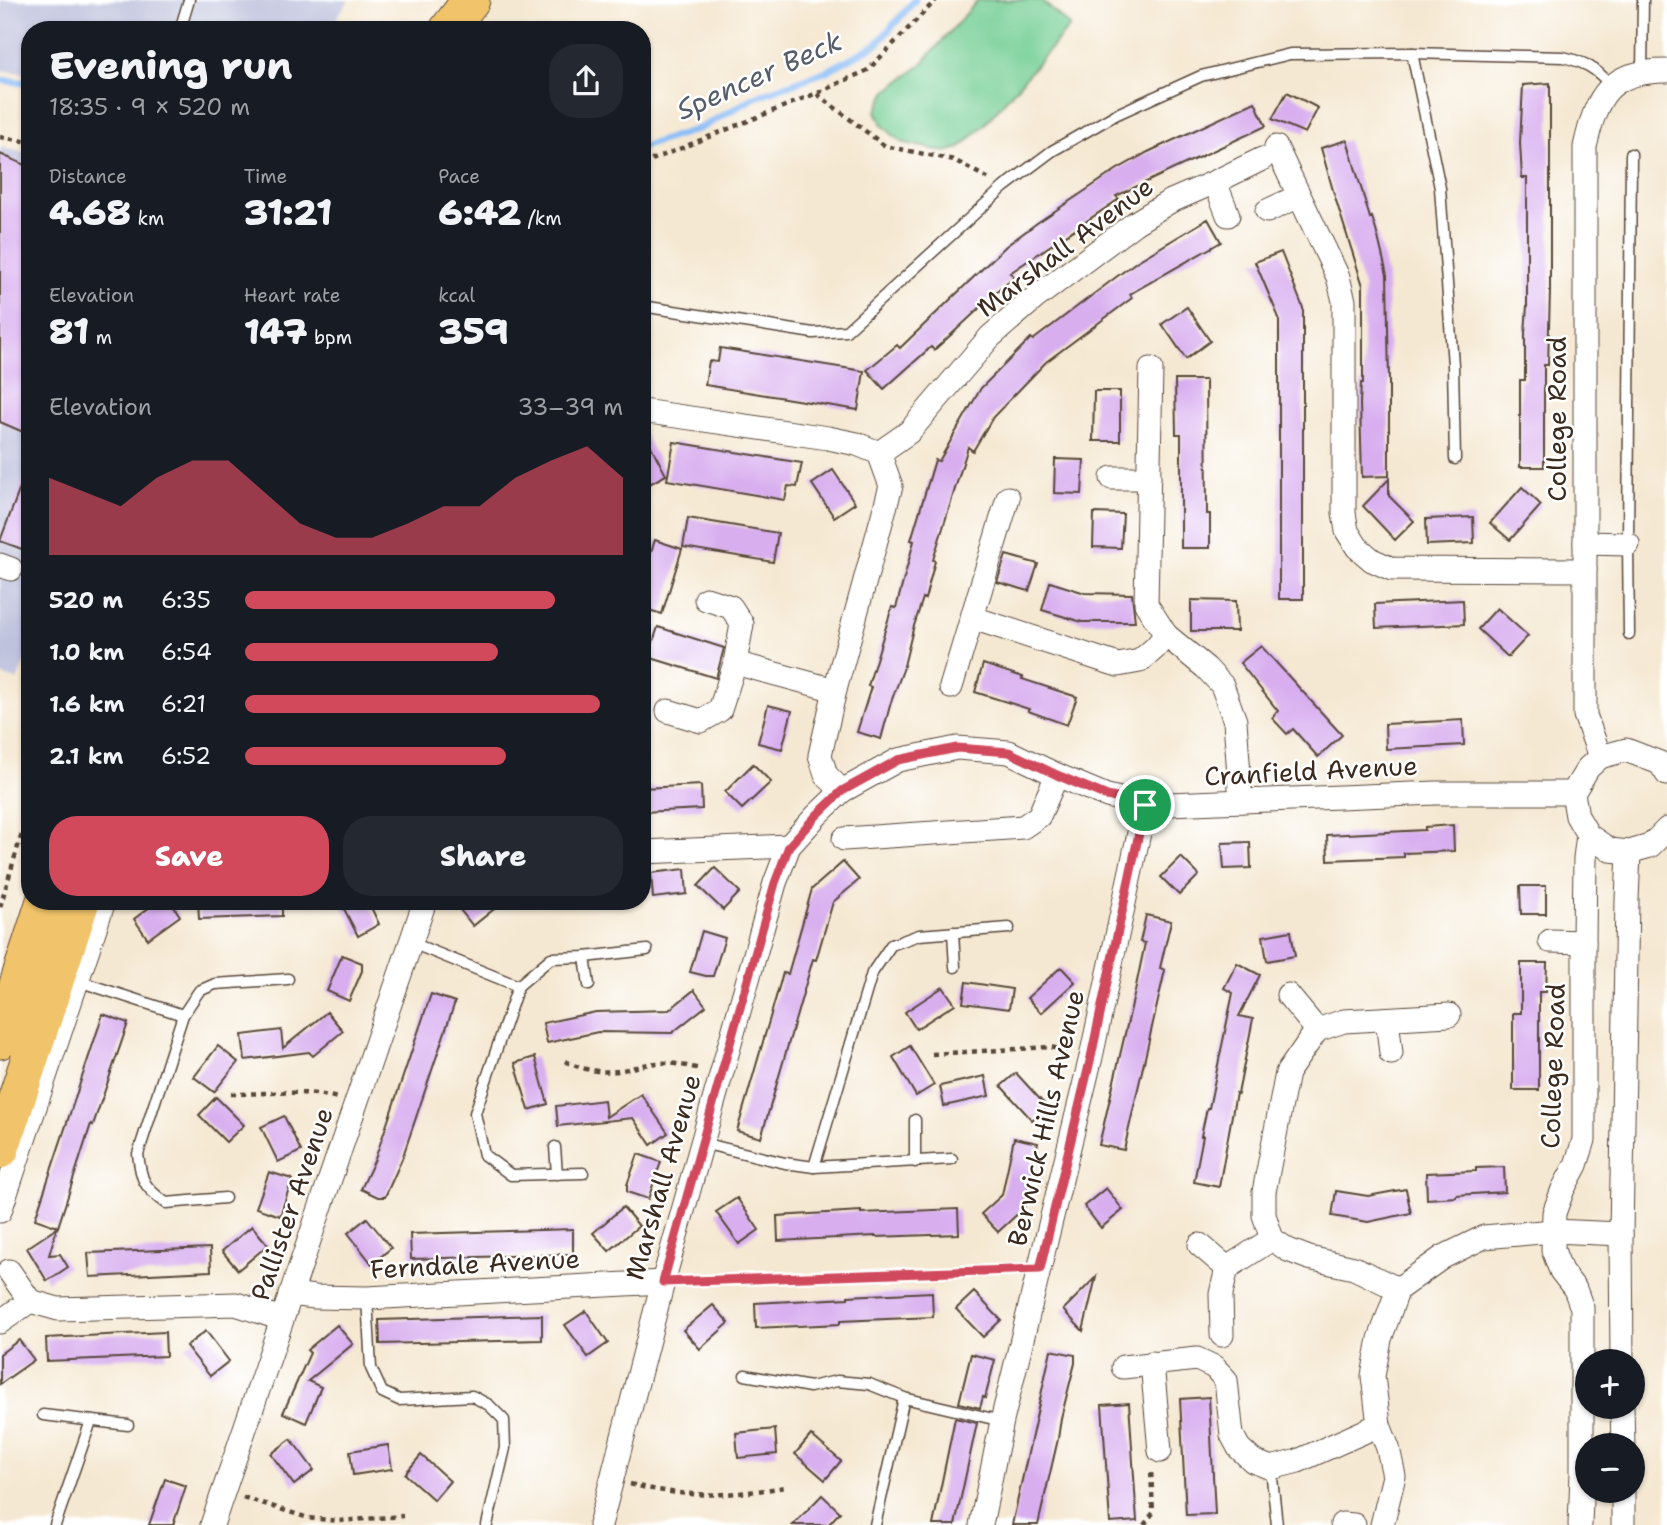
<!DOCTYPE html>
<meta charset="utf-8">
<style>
:root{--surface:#171b24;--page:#242831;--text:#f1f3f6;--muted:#9ea1a6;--accent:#d1495b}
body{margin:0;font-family:"Shantell Sans",sans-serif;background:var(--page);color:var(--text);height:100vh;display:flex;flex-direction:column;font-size:26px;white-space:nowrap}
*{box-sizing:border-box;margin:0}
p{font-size:23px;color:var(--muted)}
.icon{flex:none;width:38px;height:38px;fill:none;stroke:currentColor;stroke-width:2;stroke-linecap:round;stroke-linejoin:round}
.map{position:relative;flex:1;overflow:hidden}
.drawer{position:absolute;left:21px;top:21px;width:630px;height:889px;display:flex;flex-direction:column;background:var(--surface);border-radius:28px;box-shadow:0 2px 5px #0004}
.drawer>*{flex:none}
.fabs{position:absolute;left:1575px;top:1349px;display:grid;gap:14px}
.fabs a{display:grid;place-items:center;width:70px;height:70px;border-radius:50%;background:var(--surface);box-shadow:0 2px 5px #0004;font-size:35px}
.pin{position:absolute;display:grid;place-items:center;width:60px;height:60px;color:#fff;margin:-30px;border:4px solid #fff;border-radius:50%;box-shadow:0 2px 7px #0007}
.round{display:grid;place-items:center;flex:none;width:74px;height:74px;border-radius:28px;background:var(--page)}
.head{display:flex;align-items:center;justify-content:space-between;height:119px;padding:0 28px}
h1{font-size:38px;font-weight:800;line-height:52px}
.metrics{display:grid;grid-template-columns:repeat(3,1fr);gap:10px;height:119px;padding:7px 28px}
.metrics div{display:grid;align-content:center}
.metrics b{font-size:35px;font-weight:800}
.metrics small{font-size:19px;font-weight:400}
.metrics p{font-size:19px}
.chart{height:196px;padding:14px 28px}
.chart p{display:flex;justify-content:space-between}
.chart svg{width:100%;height:126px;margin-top:7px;fill:var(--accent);opacity:.7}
.action{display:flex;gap:14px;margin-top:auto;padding:14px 28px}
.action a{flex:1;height:80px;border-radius:28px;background:var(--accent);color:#fff;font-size:28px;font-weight:800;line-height:80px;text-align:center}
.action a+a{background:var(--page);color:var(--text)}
ul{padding:0 28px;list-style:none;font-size:23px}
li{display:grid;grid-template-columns:112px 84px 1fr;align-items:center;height:52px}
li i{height:18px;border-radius:9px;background:var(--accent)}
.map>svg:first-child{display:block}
</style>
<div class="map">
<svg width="1667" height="1525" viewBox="0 0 1667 1525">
<rect width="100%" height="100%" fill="#fff"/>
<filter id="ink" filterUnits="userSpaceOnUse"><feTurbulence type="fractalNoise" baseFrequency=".0143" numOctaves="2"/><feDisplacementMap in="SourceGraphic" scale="14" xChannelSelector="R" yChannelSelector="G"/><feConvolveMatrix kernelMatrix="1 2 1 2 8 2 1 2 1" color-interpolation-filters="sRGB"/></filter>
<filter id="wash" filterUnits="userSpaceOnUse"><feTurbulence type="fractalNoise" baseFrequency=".00686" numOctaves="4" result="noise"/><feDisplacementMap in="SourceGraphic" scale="28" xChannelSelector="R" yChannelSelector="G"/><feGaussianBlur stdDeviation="1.57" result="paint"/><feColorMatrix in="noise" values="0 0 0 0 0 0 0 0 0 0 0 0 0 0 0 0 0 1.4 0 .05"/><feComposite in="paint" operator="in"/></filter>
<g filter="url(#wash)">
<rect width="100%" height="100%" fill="#f5e8d2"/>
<g fill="#bfc2dd">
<polygon points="0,0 349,0 328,30 30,30 30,74 0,70"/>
<polygon points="0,148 30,153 30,649 17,680 0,675"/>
</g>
<polygon fill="#76cf95" stroke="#587c5a" stroke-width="2" points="978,0 1041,0 1070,26 984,125 960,148 946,152 901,142 882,125 876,111 887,91 920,66"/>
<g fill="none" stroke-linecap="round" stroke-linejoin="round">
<g stroke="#87bbf6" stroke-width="7">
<polyline points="0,80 30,83"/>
<polyline points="642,147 701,128 755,97 827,71 877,44 915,0"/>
</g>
</g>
<g id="blocks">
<g fill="#d8aeef">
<polygon points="1550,83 1550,291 1548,365 1544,365 1544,467 1520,467 1520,380 1525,380 1525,333 1527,306 1527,178 1522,178 1520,143 1523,85"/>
<polygon points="1287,92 1318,108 1305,133 1272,119"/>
<polygon points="1255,102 1266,126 1116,196 1119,199 1010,273 1014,276 953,333 934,350 931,347 884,389 867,370 897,345 900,348 1006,246 1037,223 1116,170 1148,152"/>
<polygon points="1347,140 1370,218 1372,217 1378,237 1387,275 1389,382 1389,476 1362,477 1360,403 1361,383 1363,383 1363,286 1334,194 1321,148"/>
<polygon points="0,154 30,167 30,435 0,422"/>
<polygon points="1208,219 1221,242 1130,294 1132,298 1046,362 993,417 973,451 968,447 933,560 935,561 925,599 923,598 913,629 903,670 891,702 881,739 857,732 871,687 868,686 892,607 896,608 914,541 911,540 935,460 939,461 981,388 1031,338 1033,340 1136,262"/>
<polygon points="1281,252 1303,308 1303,599 1279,599 1279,318 1255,262"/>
<polygon points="1187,307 1210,341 1186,359 1162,324"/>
<polygon points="720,348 864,371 858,410 705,385 709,361 718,362"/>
<polygon points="1175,380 1206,380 1207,514 1210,514 1210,548 1181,548 1181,434 1176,434"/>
<polygon points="1094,391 1120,391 1120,441 1093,441"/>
<polygon points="642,429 666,475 642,488"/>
<polygon points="674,442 802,463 797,487 788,486 785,500 667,480"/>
<polygon points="1055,459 1084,460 1082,494 1054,493"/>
<polygon points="28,467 30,468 30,552 0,541"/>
<polygon points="833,470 855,503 834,517 812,484"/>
<polygon points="1389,479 1389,496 1414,521 1395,540 1363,506"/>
<polygon points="1522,487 1541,505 1510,540 1490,523"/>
<polygon points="1094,513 1123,514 1121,548 1093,547"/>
<polygon points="1473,517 1474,543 1427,545 1426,519"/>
<polygon points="688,518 778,533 773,562 683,547"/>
<polygon points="655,540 682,549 662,614 642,608 642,580"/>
<polygon points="1006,555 1038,564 1029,591 997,582"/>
<polygon points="1050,582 1085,593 1132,594 1135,622 1082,622 1042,610"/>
<polygon points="1191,600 1236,601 1237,631 1191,631"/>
<polygon points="1463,600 1464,624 1376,628 1375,604"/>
<polygon points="1497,608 1528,636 1508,657 1478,629"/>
<polygon points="658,627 724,648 716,678 648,657"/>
<polygon points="1261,646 1342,735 1318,757 1293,729 1287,734 1272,718 1278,711 1240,663"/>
<polygon points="983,664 1023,677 1022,679 1077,697 1067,725 1028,711 1029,709 975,692"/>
<polygon points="768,705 792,711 782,749 758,743"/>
<polygon points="1463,720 1464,745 1386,749 1385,724"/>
<polygon points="753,764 771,782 742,809 725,792"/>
<polygon points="701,785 702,809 642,812 642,788"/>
<polygon points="1453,825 1454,851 1404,853 1404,857 1328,860 1327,835 1425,830 1425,827"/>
<polygon points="1250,842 1251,868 1224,869 1222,843"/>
<polygon points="1181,857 1199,875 1179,895 1161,877"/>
<polygon points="843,862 859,880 833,902 816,960 813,959 761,1138 737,1131 783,973 788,974 812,889"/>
<polygon points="715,868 740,892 723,910 698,886"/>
<polygon points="685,869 687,894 653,898 651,873"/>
<polygon points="1520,886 1546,886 1546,914 1521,914"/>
<polygon points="158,901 170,901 180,916 148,939 134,919"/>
<polygon points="198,901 282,901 282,916 199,919"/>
<polygon points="340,901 368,901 379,924 358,936"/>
<polygon points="453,901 504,901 473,926"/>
<polygon points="1146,915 1171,921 1160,968 1165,970 1124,1150 1099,1145 1135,991 1145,943 1140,942"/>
<polygon points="702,931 725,938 713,976 706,976 690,972"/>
<polygon points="1291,931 1295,956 1267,961 1263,936"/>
<polygon points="342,955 362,963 362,971 349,1001 327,991"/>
<polygon points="1237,963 1260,975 1239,1016 1253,1019 1238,1094 1236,1093 1219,1187 1194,1182 1203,1136 1201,1136 1207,1108 1209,1108 1233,993 1224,988"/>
<polygon points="1521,963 1547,963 1546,992 1539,992 1539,1090 1513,1090 1513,1013 1521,1013"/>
<polygon points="1061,967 1075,982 1041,1013 1027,998"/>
<polygon points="966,982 1012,989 1009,1009 963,1003"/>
<polygon points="943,987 955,1004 916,1029 905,1012"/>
<polygon points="694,990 706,1006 672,1033 598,1032 547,1043 543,1023 596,1012 669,1010"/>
<polygon points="431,994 455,1002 402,1159 385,1197 378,1197 361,1189 375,1159"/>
<polygon points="327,1012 343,1031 313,1056 309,1052 245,1060 242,1035 281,1030 283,1048"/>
<polygon points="103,1014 128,1023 93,1125 91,1124 58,1227 35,1219"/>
<polygon points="218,1046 238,1062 214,1092 194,1077"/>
<polygon points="910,1046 934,1085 916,1096 893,1057"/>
<polygon points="535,1057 548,1104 529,1110 515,1063"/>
<polygon points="1016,1073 1047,1107 1032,1120 1001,1086"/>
<polygon points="985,1076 989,1096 944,1106 940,1086"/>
<polygon points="641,1094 668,1133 651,1145 633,1118 558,1126 556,1106 604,1100 606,1117"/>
<polygon points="216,1097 244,1125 226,1142 199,1115"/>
<polygon points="284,1116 301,1151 278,1162 261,1127"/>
<polygon points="1014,1138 1038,1143 1024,1208 998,1232 981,1214 1002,1195"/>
<polygon points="638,1154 661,1162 648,1199 627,1192 627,1185"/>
<polygon points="1504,1167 1505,1192 1456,1195 1456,1197 1427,1199 1426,1173 1476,1171 1476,1168"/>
<polygon points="269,1172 292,1179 280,1216 256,1208"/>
<polygon points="1106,1188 1123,1210 1101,1228 1084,1206"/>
<polygon points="1406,1189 1411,1213 1368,1222 1332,1216 1336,1191 1368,1196"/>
<polygon points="737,1198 759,1230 739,1244 716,1212"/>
<polygon points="623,1207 639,1226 609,1251 593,1233"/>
<polygon points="958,1209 959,1234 875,1237 875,1236 778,1241 777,1216 861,1211 861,1213"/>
<polygon points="367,1218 391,1248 372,1264 348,1233"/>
<polygon points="252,1226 268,1245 238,1270 222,1251"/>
<polygon points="57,1228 49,1255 60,1254 68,1267 47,1281 27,1248"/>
<polygon points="573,1229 573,1254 411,1259 410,1234"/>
<polygon points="210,1248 211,1271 90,1277 88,1253"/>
<polygon points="1096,1277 1083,1331 1063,1310"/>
<polygon points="932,1292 933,1317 840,1321 840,1324 756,1328 755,1303 848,1298 848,1296"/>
<polygon points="974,1292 1001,1320 983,1337 956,1309"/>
<polygon points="713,1305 729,1323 700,1349 683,1330"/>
<polygon points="586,1311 608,1343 588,1357 565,1325"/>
<polygon points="542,1315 542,1340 380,1344 379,1320"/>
<polygon points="337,1325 353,1344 308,1381 321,1387 306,1423 283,1413 310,1353 307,1350"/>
<polygon points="206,1331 229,1361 210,1376 186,1346"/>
<polygon points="165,1332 166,1356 47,1361 46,1338"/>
<polygon points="19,1340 34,1360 0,1384 0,1354"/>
<polygon points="1051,1350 1075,1355 1075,1363 1061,1418 1058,1439 1038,1525 1012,1525"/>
<polygon points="971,1354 995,1360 985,1398 983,1397 980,1408 959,1403"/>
<polygon points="1209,1397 1215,1514 1186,1515 1180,1399"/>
<polygon points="1129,1403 1137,1521 1110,1523 1102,1405"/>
<polygon points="955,1418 977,1423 955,1525 933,1525"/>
<polygon points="775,1429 777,1454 738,1458 736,1433"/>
<polygon points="811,1435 841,1461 825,1480 795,1454"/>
<polygon points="291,1439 314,1470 294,1485 271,1454"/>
<polygon points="388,1445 392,1469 353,1475 350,1451"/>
<polygon points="421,1455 450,1481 434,1500 405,1474"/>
<polygon points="165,1479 186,1486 173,1525 149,1525"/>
<polygon points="822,1495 840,1512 828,1525 793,1525"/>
</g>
</g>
</g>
<g filter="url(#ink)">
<use href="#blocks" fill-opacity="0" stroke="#574639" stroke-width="2"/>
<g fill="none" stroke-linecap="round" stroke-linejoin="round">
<defs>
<g id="lane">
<polyline points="180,30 189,0"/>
<polyline points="1412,53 1440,188 1453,365 1455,459"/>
<polyline points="1642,72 1643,0"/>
<path d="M642 306 813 333 846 331 1004 187 1052 151 1115 115 1201 76 1290 54 1412 53 1563 57C1585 62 1595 68 1611 85"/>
<polyline points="1629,634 1628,544 1631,154"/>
<polyline points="953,932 955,967"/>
<polyline points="412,943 518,986"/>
<polyline points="585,957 589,985"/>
<polyline points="78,981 183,1015"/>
<polyline points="702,1143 785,1163 814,1167 952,1159"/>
<polyline points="555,1147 557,1174"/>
<polyline points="915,1162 915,1120"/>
<polyline points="814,1167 872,973 891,945 919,935 1009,928"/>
<polyline points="583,1173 511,1175 484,1155 475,1113 518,986 551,958 585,957 647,950"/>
<path d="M225 1198 166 1203C144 1187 141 1181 138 1154L183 1015 199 991 215 984 288 979"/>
<polyline points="367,1298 371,1368 382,1392 399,1400 472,1396 489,1405 504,1420 505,1448 487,1525"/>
<polyline points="745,1375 810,1387 837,1381 869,1384 904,1398 1002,1421"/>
<polyline points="43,1415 128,1425"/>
<polyline points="1271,1468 1277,1525"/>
<polyline points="55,1525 91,1421"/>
<polyline points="875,1525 904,1398"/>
</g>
<g id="street">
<polyline points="1276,147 1338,277 1344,301 1344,513 1347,531 1357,547 1372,560 1392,569 1585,570"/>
<polyline points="1215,182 1228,215"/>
<polyline points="1267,211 1299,196"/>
<polyline points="1151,369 1146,604 1166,635 1206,668 1222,685 1235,721 1241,801"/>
<polyline points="642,411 828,438 857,444 879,453"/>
<polyline points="1112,478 1149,478"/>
<polyline points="1585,543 1628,544"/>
<polyline points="0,565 11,569"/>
<polyline points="973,618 1118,665 1140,661 1155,648 1166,635"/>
<polyline points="735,663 835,690"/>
<polyline points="951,687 1008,498"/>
<polyline points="668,711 701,721 720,710 735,663 742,624 731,607 706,599"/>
<path d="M1600 757 1585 715V147C1597 94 1609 71 1667 71"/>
<polyline points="1667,774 1660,763 1626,750 1600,757 1588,768 1573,793 1577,816 1588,835 1610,850 1629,852 1650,846 1667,829"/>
<polyline points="842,791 826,775 820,755 835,690 891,486 879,453 909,432 990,337 1035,298 1135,223 1169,202 1215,182 1262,159"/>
<polyline points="844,839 1023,827 1039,816 1057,775"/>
<polyline points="642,852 789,846"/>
<polyline points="1550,941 1584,942"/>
<polyline points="1288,995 1317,1030"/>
<polyline points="1387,1019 1391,1053"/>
<polyline points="0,1211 104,901"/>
<polyline points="1200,1245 1227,1268"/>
<polyline points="9,1271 30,1301"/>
<polyline points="1398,1289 1354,1268 1309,1258 1288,1250 1272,1239 1264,1215 1264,1192 1287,1073 1317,1030 1344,1021 1449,1015"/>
<polyline points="290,1294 315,1297 367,1298 663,1282"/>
<polyline points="0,1322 30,1301 58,1309 236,1304 282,1319"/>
<polyline points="1222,1335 1221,1294 1227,1268 1272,1239"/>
<polyline points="1622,1362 1621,1234 1627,900 1629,852"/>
<polyline points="1152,1363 1160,1451"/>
<polyline points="1123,1367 1197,1359 1214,1367 1226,1380 1232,1435 1239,1448 1253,1461 1271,1468 1298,1461 1379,1425"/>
<polyline points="1622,1407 1623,1446"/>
<polyline points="1623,1491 1623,1525"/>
<polyline points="1342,1524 1354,1525"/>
<polyline points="212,1525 425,901"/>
<polyline points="600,1525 663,1282 775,883 789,846 817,815 842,791 898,760 957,748 1009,752 1057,775 1107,796 1145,805 1436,793 1573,793"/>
<polyline points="981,1525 1002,1421 1091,1057 1145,805"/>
<polyline points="1382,1525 1394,1476 1388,1448 1379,1425 1373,1376 1380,1339 1398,1289 1443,1257 1484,1237 1553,1231 1621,1234"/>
<polyline points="1580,1525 1582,1473 1582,1308 1575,1289 1561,1271 1553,1250 1554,1213 1563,1189 1576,1165 1584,1140 1584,942 1585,858 1588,835"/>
</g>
<g id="primary">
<polyline points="448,30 471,0"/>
<polyline points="0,1040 45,901"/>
<polyline points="0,1150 81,901"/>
</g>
</defs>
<use href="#lane" stroke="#574639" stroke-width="13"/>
<use href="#street" stroke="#574639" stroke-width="25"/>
<use href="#primary" stroke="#574639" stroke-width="39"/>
<g stroke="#574639" stroke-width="4.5" stroke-dasharray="5 5" stroke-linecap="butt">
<polyline points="817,94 885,146 954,160 991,180"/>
<polyline points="0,137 30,142"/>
<polyline points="642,164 817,93 868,70 936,0"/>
<polyline points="0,907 30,806"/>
<polyline points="932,1054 1051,1047 1070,1052"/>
<path d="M565 1061C582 1070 600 1073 618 1071 631 1069 643 1064 657 1063 672 1062 686 1066 701 1069"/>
<path d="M231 1094C268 1094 301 1089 338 1098"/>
<polyline points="684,1281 1018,1270"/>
<path d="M630 1484C661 1492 693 1496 724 1494 745 1493 765 1490 786 1487"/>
<polyline points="243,1497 308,1518 339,1521 403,1516"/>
<polyline points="1144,1525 1153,1513 1151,1470"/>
</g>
<use href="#lane" stroke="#fff" stroke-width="10"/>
<use href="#street" stroke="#fff" stroke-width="23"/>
<use href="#primary" stroke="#f1c36a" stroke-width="37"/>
</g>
</g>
<g fill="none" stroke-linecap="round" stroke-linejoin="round" filter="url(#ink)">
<defs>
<polygon id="route" points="957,748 1009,752 1057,775 1107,796 1145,805 1091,1057 1040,1269 663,1282 775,883 789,846 817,815 842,791 898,760"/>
</defs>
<use href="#route" stroke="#fff" stroke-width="14"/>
<use href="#route" stroke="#d1495b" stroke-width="9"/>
</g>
<g text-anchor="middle" stroke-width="5" stroke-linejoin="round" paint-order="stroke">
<g font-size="26" fill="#3b2a1e" stroke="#fff">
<text transform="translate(1065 247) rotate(-37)" y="9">Marshall Avenue</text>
<text transform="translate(1557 419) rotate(-90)" y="9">College Road</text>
<text transform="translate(1311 771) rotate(-3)" y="9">Cranfield Avenue</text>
<text transform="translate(1553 1066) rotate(-88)" y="9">College Road</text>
<text transform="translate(1046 1118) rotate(-77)" y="9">Berwick Hills Avenue</text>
<text transform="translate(663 1177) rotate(-74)" y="9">Marshall Avenue</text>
<text transform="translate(292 1204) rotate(-71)" y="9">Pallister Avenue</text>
<text transform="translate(475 1264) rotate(-3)" y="9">Ferndale Avenue</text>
</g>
<g font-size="28" font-style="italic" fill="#565d6a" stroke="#fff">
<text transform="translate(759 75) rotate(-24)" y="10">Spencer Beck</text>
</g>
</g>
</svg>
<div class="fabs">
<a>+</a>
<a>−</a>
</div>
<div class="pin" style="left:1145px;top:805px;background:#1e9e55"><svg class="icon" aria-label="arrive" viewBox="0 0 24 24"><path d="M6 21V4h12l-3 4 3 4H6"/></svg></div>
<section class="drawer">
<div class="head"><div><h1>Evening run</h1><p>18:35 · 9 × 520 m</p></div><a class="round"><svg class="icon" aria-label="share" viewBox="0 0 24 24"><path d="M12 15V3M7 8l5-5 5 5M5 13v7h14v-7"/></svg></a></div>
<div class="metrics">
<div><p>Distance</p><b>4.68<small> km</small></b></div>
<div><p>Time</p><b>31:21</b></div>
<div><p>Pace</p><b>6:42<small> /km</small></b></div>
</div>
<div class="metrics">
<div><p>Elevation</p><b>81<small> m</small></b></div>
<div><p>Heart rate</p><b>147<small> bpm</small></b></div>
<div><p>kcal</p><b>359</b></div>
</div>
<div class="chart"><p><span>Elevation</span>33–39 m</p>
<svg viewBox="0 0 160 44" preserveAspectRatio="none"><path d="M0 44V17L10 22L20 27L30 17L40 11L50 11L60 22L70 33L80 38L90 38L100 33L110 27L120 27L130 17L140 11L150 6L160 17V44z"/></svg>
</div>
<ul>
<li><b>520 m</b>6:35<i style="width:82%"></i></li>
<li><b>1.0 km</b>6:54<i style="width:67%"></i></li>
<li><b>1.6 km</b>6:21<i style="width:94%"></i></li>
<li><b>2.1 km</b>6:52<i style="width:69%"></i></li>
</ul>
<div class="action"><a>Save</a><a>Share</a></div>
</section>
</div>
